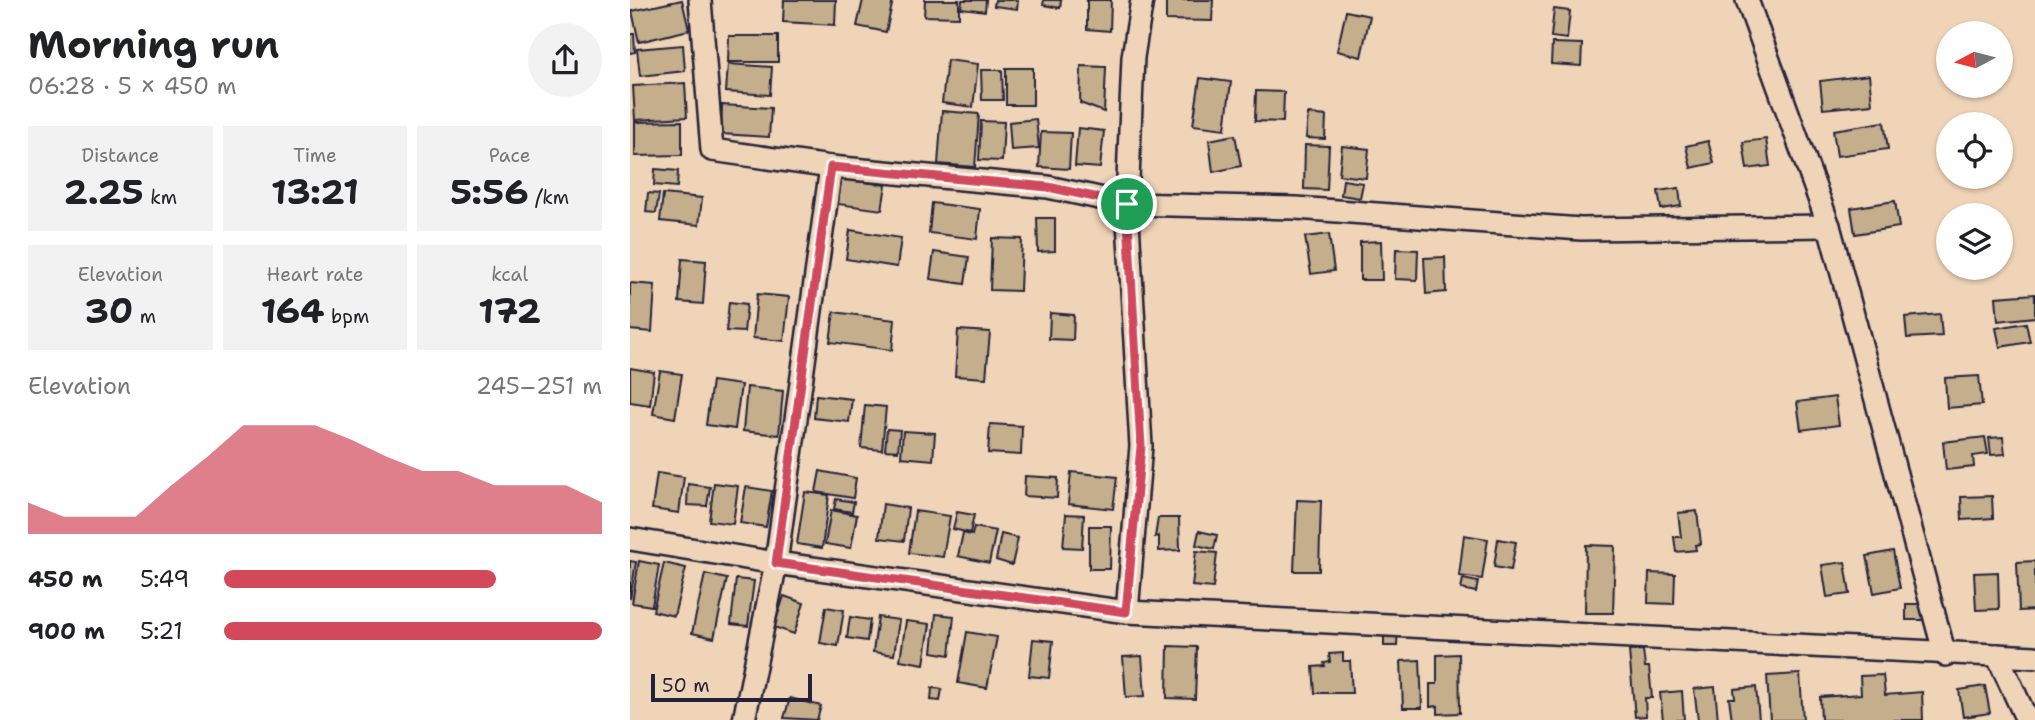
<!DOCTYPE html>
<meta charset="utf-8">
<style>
:root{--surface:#fff;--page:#f2f2f2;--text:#202124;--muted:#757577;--accent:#d1495b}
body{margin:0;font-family:"Shantell Sans",sans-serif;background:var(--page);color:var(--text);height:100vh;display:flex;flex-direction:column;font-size:26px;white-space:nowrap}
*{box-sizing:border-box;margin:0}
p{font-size:23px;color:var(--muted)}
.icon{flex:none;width:38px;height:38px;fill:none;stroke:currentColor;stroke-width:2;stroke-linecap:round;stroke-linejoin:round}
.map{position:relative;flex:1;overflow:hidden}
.side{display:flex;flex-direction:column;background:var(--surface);width:630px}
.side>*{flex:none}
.needle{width:46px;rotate:263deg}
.buttons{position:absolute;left:1306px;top:21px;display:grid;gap:14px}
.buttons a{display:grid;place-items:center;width:77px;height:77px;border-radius:50%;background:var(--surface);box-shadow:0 2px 5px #0004;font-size:35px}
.scale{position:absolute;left:21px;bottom:18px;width:161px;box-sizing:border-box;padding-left:7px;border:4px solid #22223b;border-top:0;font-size:19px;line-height:24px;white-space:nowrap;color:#22223b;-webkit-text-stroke:5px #f0d4b7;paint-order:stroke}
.pin{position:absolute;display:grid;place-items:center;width:60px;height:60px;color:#fff;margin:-30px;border:4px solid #fff;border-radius:50%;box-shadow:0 2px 7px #0007}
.round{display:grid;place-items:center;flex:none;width:74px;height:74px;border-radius:37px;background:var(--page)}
.headline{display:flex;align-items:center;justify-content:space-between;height:119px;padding:0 28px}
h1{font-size:38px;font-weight:700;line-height:52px}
.figures{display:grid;grid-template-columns:repeat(3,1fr);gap:10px;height:119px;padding:7px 28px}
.figures div{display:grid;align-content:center;border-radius:0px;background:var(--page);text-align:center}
.figures b{font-size:35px;font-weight:700}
.figures small{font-size:19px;font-weight:400}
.figures p{font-size:19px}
.chart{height:196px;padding:14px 28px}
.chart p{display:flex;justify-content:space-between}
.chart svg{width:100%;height:126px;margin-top:7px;fill:var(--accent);opacity:.7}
ul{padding:0 28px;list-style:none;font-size:23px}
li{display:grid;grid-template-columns:112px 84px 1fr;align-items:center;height:52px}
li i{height:18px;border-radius:9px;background:var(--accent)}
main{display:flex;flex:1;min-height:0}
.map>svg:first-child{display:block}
</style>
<main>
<section class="side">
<div class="headline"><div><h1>Morning run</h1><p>06:28 · 5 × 450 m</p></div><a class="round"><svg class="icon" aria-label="share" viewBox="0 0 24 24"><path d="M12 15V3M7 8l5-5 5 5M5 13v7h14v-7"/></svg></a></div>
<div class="figures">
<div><p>Distance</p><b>2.25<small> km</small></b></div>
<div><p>Time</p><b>13:21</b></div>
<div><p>Pace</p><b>5:56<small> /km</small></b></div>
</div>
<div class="figures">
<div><p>Elevation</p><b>30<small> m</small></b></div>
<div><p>Heart rate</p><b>164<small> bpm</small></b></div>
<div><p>kcal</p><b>172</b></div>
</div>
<div class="chart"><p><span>Elevation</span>245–251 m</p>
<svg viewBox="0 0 160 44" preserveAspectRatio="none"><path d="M0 44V33L10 38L20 38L30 38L40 27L50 17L60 6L70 6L80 6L90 11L100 17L110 22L120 22L130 27L140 27L150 27L160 33V44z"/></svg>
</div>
<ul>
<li><b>450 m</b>5:49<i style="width:72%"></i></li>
<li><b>900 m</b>5:21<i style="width:100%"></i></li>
</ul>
</section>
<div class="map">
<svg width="1405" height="720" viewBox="0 0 1405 720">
<rect width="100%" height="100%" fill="#f0d4b7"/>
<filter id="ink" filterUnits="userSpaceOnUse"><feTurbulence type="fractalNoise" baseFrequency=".0143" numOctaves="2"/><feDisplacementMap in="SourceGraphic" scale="14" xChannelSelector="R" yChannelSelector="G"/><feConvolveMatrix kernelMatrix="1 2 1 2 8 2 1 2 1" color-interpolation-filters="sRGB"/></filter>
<g filter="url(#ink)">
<g fill="#c4ae8b" stroke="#22223b" stroke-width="2">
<polygon points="52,0 59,30 9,42 2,11"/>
<polygon points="154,0 206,0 205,25 153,22"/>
<polygon points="233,0 263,0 256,32 227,26"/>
<polygon points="295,0 329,0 329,17 294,16"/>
<polygon points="332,0 356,0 355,11 331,8"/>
<polygon points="365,0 388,0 387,9 364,6"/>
<polygon points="414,0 431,0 430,8 413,5"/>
<polygon points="457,0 481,0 480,31 457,29"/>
<polygon points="536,0 583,0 582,21 536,20"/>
<polygon points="924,9 940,11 937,39 921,37"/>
<polygon points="716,11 740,16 731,57 707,51"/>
<polygon points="0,34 4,34 5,52 0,53"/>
<polygon points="99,36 148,36 148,62 98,62"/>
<polygon points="922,43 952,44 951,66 921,64"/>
<polygon points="53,45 55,71 10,76 7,49"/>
<polygon points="317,60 348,64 343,107 312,103"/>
<polygon points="98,64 142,67 140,95 96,92"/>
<polygon points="451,66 476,67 474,112 450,103"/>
<rect x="376" y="68" width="27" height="37"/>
<polygon points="351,70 372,70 373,100 352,100"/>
<polygon points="1239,75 1242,104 1193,109 1190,81"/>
<polygon points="570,78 601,82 595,129 563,125"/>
<polygon points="55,83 57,117 5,120 3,86"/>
<polygon points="626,91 654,92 653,122 625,121"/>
<polygon points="92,105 141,108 139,137 91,134"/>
<polygon points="312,111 349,114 345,167 308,164"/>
<polygon points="678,114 696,116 695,139 676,138"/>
<polygon points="406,119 409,148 381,150 379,122"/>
<polygon points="52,121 52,155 5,156 5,122"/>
<polygon points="351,121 374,122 372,161 349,160"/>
<polygon points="1254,122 1258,149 1207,156 1203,130"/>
<polygon points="448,128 474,131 470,168 445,166"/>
<polygon points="411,132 441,133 439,169 409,167"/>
<polygon points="605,135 611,166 583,172 579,140"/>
<polygon points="1136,139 1140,166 1117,169 1113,142"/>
<polygon points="1078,141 1084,163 1061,168 1056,146"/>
<polygon points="675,145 699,146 697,190 674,189"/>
<polygon points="712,146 739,149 736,178 709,175"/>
<polygon points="25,169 48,171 47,187 24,185"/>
<polygon points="211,179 256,185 252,210 208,204"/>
<polygon points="713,180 733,183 730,198 711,195"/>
<polygon points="1049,188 1051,206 1031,209 1028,191"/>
<polygon points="18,193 29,194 26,213 16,212"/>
<polygon points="33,194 72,198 69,225 30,221"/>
<polygon points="1265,201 1269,227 1225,234 1221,208"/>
<polygon points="302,203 350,209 347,239 299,233"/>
<polygon points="407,218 425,218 425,251 408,252"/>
<polygon points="220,230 271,238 267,267 216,259"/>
<polygon points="699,234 704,271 681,274 675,237"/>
<polygon points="362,238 392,239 390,291 360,290"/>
<polygon points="751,241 752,280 730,280 730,242"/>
<polygon points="766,249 788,250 787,280 765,279"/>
<polygon points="304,252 339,257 335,284 300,279"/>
<polygon points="815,257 816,292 796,294 794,258"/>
<polygon points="52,259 76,261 73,304 49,302"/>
<polygon points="0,283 25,285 22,332 0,330"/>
<polygon points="127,294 159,297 154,341 123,338"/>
<polygon points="1405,294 1405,317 1368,321 1366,297"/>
<polygon points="99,302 117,304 114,332 96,331"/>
<polygon points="204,312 265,320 262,350 200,342"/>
<polygon points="420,313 444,315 443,340 419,339"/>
<polygon points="1310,314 1312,336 1277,338 1275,317"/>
<polygon points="1396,323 1400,342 1370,347 1366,328"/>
<polygon points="328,330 360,332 356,378 325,376"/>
<polygon points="0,368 24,372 20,405 0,402"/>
<polygon points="30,371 52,374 45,418 23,414"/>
<polygon points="1349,376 1352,405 1317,408 1315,378"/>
<polygon points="82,381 111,385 105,429 76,425"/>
<polygon points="117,387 153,391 149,435 113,431"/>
<polygon points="186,395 222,399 219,422 184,418"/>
<polygon points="1205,397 1209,425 1171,430 1167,402"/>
<polygon points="235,405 256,407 252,450 231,448"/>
<polygon points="360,424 392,426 391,455 358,453"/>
<polygon points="257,429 270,430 268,451 255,450"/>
<polygon points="273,431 305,433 303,460 271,457"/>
<polygon points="1355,437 1358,454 1343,456 1344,467 1316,470 1313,442"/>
<polygon points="1373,437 1375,454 1361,455 1359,438"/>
<polygon points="190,471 226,478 223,498 186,492"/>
<polygon points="441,472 487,477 483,509 438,504"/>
<polygon points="27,473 54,477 49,513 22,509"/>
<polygon points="395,476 428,478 427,498 394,496"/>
<polygon points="84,483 108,486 103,524 79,521"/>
<polygon points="58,484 80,487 77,506 57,505"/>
<polygon points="116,487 142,491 136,527 110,523"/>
<polygon points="175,492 199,495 192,548 167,544"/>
<polygon points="1362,496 1363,518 1332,520 1331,497"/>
<polygon points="206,499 224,502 222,512 204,509"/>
<polygon points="667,500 691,501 689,571 664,571"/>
<polygon points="253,504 278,508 274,541 249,538"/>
<polygon points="201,510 227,515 221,548 195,544"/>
<polygon points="285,511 320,516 313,557 279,553"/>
<polygon points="1067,511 1071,544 1065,545 1066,550 1046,552 1044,537 1051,537 1048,513"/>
<polygon points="327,512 344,515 340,533 323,529"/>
<polygon points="436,514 454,515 452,548 433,547"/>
<polygon points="528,518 549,518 550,550 529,551 529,536 525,537"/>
<polygon points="459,526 481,526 480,569 459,569"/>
<polygon points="344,527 366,531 359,563 328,556 333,533 342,535"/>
<polygon points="569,531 587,535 584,549 566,545"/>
<polygon points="371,534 388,538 382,565 366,560"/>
<polygon points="834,535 858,539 852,579 829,576"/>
<polygon points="868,539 886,542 881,570 864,567"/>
<polygon points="956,545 985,546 983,613 955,613"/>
<polygon points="566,551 587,553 583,588 562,586"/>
<polygon points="1263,551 1270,588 1244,593 1237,556"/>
<polygon points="0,561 6,562 0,599"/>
<polygon points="9,561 29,565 22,606 2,603"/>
<polygon points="1405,561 1405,610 1389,611 1387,562"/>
<polygon points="1215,562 1220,594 1197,597 1192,565"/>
<polygon points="34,563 56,568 44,616 23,611"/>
<polygon points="1368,572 1369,609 1346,610 1344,573"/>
<polygon points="1019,573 1045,574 1044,604 1018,603"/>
<polygon points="75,574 97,579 84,638 62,633"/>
<polygon points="106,579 124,581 118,626 101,624"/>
<polygon points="833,579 848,582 846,592 831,589"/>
<polygon points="154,596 174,603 164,634 144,627"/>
<rect x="1276" y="604" width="23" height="16"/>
<polygon points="196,607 214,610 208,646 190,643"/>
<polygon points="306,614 324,616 320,655 302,652"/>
<polygon points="220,617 240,620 237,641 217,638"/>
<polygon points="248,617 269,620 264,655 243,652"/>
<polygon points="276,621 300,624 294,664 270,660"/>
<polygon points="754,622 768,622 767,646 754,646"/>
<polygon points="337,632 367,637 357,688 328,683"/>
<polygon points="403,639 423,641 419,678 399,676"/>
<polygon points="538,646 567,647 565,699 537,698"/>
<polygon points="1013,650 1015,667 1019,667 1022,698 1015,698 1016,716 1005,717 999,651"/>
<polygon points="713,653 713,661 720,661 722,693 685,693 683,667 695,666 694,663 700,662 699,654"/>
<polygon points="829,654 830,713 808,714 808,706 800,707 800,684 807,684 807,655"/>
<polygon points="512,656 515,696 496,697 493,657"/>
<polygon points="790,660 792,708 773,708 771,661"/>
<polygon points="1170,674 1173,720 1140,720 1137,676"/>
<polygon points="1253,675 1255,695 1292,692 1293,720 1191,720 1190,697 1231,694 1230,676"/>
<polygon points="1355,686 1360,713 1333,717 1329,690"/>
<polygon points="1085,687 1088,720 1068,720 1064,689"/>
<polygon points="1126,687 1129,720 1102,720 1099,698 1105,698 1104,689"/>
<polygon points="302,688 312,689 310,701 301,700"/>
<polygon points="1052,691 1054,720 1033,720 1030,693"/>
<polygon points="160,698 191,706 187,720 154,718"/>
</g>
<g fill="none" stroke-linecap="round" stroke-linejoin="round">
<defs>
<g id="minor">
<polyline points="70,0 82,150 201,167 418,187 497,204 666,208 951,229 1199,226"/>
<polyline points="1117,0 1199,226 1315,655"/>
<polyline points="0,539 146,563 497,612 1405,657"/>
<polyline points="497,612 511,446 497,204 503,57 512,0"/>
<polyline points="1367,655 1397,720"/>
<polyline points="114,720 146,563 201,167"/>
</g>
</defs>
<use href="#minor" stroke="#22223b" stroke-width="26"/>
<use href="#minor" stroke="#f0d4b7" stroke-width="21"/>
</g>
</g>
<g fill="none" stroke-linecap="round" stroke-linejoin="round" filter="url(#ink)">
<defs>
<polygon id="route" points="201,167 418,187 497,204 511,446 496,612 146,563"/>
</defs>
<use href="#route" stroke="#fff" stroke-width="14"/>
<use href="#route" stroke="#d1495b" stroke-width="9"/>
</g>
</svg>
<div class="buttons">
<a><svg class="needle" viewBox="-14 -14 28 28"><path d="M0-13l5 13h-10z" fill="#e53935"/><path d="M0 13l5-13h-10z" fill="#757577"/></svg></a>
<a><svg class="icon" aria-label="locate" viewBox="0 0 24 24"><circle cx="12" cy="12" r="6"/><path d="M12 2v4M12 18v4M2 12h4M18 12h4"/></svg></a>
<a><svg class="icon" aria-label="layers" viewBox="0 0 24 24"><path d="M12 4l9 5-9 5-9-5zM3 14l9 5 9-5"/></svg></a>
</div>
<div class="scale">50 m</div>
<div class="pin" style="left:497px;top:204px;background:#1e9e55"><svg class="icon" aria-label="arrive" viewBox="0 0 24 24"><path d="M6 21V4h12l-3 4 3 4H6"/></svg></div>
</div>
</main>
